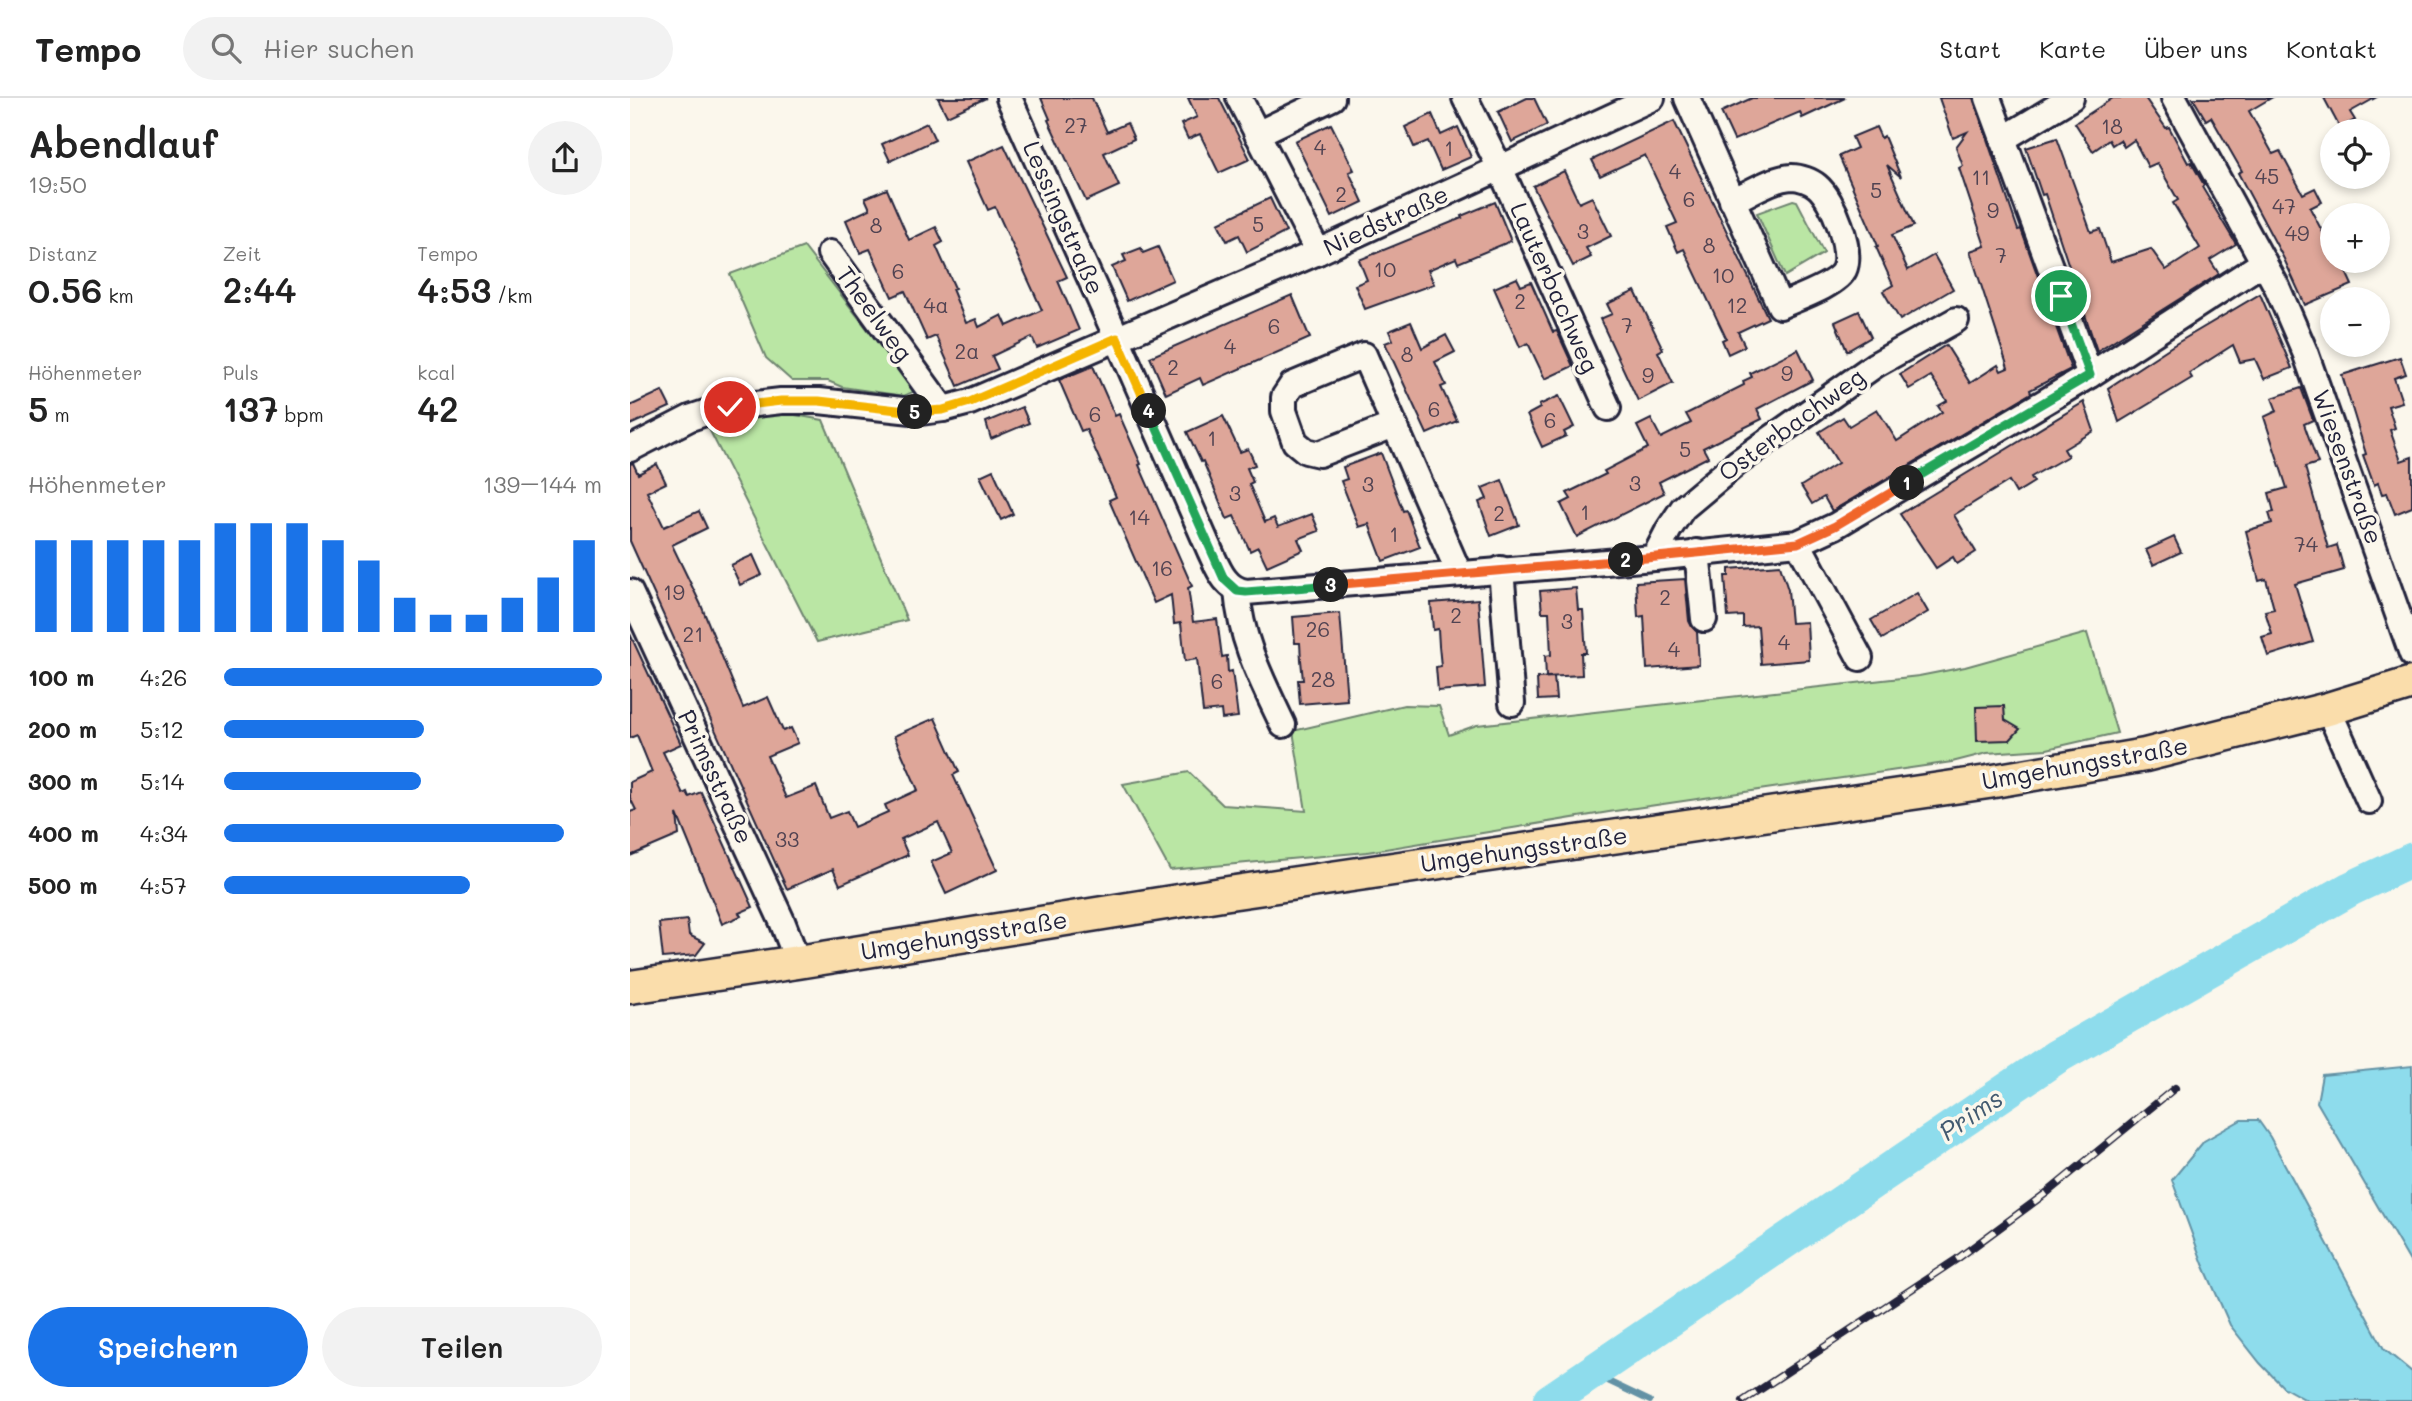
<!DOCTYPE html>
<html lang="de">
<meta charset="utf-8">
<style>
:root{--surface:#fff;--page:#f2f2f2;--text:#222;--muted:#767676;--line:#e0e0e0;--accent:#1a73e8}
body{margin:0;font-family:Mali,sans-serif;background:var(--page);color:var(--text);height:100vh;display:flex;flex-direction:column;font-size:26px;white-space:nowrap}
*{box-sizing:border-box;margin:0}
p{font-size:23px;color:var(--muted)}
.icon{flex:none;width:38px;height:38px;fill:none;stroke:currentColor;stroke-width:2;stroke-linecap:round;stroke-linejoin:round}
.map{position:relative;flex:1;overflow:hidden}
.sheet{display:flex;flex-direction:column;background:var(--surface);width:630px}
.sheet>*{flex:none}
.tools{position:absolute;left:1690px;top:21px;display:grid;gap:14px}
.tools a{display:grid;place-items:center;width:70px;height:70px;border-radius:50%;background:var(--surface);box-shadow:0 4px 10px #0003;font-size:35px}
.pin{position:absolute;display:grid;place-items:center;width:60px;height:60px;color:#fff;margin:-30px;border:4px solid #fff;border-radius:50%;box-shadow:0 2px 7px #0007}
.km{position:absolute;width:35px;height:35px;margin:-18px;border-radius:50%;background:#222;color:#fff;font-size:19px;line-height:35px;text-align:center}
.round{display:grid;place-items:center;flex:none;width:74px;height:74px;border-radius:37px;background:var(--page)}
.overview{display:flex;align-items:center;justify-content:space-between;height:119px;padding:0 28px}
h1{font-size:38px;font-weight:600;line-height:52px}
.metrics{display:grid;grid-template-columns:repeat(3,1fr);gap:10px;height:119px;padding:7px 28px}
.metrics div{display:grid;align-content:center}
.metrics b{font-size:35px;font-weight:600}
.metrics small{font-size:19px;font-weight:400}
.metrics p{font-size:19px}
.chart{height:196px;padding:14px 28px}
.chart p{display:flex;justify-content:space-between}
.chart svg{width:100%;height:126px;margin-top:7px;stroke:var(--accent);stroke-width:6}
.button{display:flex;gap:14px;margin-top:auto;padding:14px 28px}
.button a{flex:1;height:80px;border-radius:42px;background:var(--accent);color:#fff;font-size:28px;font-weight:600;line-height:80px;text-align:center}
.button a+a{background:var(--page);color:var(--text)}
ul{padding:0 28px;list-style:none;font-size:23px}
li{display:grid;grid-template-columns:112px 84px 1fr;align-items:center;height:52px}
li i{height:18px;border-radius:9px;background:var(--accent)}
header{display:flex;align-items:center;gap:42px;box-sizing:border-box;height:98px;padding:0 35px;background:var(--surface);border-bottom:2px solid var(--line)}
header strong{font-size:33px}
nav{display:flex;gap:38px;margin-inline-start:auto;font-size:24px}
.search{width:490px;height:63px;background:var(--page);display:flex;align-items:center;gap:18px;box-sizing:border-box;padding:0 24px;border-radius:38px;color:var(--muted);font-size:26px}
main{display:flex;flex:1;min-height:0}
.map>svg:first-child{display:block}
</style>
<header>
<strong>Tempo</strong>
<div class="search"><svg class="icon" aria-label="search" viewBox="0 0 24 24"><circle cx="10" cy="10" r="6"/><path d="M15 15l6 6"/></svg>Hier suchen</div>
<nav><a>Start</a><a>Karte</a><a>Über uns</a><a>Kontakt</a></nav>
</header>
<main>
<section class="sheet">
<div class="overview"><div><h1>Abendlauf</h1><p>19:50</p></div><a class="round"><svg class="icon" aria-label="share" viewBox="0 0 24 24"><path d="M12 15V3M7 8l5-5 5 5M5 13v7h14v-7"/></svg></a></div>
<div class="metrics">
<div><p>Distanz</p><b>0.56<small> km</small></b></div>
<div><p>Zeit</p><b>2:44</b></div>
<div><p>Tempo</p><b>4:53<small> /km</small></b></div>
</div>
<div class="metrics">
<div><p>Höhenmeter</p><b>5<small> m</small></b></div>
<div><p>Puls</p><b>137<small> bpm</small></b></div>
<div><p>kcal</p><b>42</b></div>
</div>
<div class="chart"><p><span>Höhenmeter</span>139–144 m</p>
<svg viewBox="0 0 160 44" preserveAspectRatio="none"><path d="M5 44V12M15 44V12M25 44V12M35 44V12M45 44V12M55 44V6M65 44V6M75 44V6M85 44V12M95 44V19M105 44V32M115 44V38M125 44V38M135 44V32M145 44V25M155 44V12"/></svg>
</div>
<ul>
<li><b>100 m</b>4:26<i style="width:100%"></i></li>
<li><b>200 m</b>5:12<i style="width:53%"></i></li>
<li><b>300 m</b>5:14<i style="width:52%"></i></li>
<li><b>400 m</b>4:34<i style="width:90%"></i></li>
<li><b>500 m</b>4:57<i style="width:65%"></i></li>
</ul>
<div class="button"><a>Speichern</a><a>Teilen</a></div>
</section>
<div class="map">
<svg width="1782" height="1303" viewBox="0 0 1782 1303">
<rect width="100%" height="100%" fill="#fbf7ec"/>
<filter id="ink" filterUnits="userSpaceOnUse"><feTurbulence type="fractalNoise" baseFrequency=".0143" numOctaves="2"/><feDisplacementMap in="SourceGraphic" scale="14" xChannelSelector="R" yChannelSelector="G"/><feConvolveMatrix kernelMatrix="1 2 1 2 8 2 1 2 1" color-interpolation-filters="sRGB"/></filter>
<g filter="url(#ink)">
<g fill="#bae6a4" stroke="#6e8470" stroke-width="2">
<polygon points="1163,102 1167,103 1194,155 1155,178 1127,115"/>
<polygon points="174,149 285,293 274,298 212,289 198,283 162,283 136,260 100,176"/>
<polygon points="138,317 165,317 193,322 277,522 187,544 78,329 105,322"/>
<polygon points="1457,535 1487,635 1417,651 1357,655 1322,664 985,713 737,754 540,772 493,686 559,674 593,707 676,713 663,633 774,607 809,608 819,637 847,627 1289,578 1335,569"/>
</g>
<g fill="#8edcec" stroke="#6392a5" stroke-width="2">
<polygon points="1782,968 1782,1167 1687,1004 1692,977"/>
<polygon points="1611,1022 1628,1022 1640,1039 1754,1251 1782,1274 1782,1303 1678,1303 1653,1289 1630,1265 1600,1227 1573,1166 1542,1082 1574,1043"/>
</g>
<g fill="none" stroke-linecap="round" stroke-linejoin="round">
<polyline stroke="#6392a5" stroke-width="6" points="961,1275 1020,1303"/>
<polyline stroke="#8edcec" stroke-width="35" points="920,1303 1426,959 1720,791 1782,762"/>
</g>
<g fill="#dea699" stroke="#22223b" stroke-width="2">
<polygon points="308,0 356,0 317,18"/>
<polygon points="411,0 462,0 477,34 497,25 504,41 474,55 489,88 456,103 418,22 420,21"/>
<polygon points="558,0 589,0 620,61 589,75 570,36 558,41 551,26 567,19"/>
<polygon points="897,0 904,0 917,27 882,44 868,14"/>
<polygon points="1122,0 1215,0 1172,20 1170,14 1104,42 1091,14"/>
<polygon points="1309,0 1343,0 1388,132 1391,131 1441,271 1400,292 1401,295 1202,413 1194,399 1182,406 1171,388 1208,365 1189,334 1213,319 1219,328 1247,311 1267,343 1312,314 1308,308 1317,303 1301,278 1279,291 1270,276 1316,247 1340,285 1368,267 1371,273 1378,270 1340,153 1355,148 1329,70 1333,68 1326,49 1337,34 1323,40"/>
<polygon points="1483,0 1515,0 1536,30 1539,29 1558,65 1561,64 1574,87 1572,89 1606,146 1580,162 1589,176 1467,253 1415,96 1412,97 1396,50 1427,40 1461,134 1470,131 1481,164 1521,151 1536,172 1570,150 1543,105 1548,102 1527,65 1518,69 1504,42 1494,49 1490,42 1482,47 1479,42 1463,53 1445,25"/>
<polygon points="1563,0 1641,0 1619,13 1643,56 1650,53 1673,96 1685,90 1692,104 1680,110 1703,154 1703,163 1711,163 1722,187 1675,207 1654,161 1608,75 1612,73 1581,19 1576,22"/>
<polygon points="1694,0 1745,0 1720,14 1725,22 1710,30"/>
<polygon points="802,16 811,37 828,29 841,59 811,72 798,43 784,49 775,29"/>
<polygon points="1044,23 1138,220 1108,234 1115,248 1098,256 1092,242 1096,240 1054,151 1048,154 1037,129 1047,125 1015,57 970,78 962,62"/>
<polygon points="297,25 305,42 260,63 252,46"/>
<polygon points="701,26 724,72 719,74 733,104 702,119 665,43"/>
<polygon points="1246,29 1251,40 1254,38 1271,79 1257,67 1284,128 1262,137 1278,172 1304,157 1323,191 1270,222 1253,193 1263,187 1246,149 1248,148 1209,58 1227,50 1222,39"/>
<polygon points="374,47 437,179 428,183 449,232 407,250 402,239 362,258 368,271 328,288 306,238 297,242 275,193 262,199 240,151 230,155 216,122 240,111 235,100 257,91 279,142 306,129 313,144 306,148 325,190 322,191 336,225 346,221 349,229 372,217 377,228 412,212 365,109 358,112 336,64"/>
<polygon points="934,73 949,105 962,99 981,138 956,150 961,159 943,168 903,88"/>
<polygon points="640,100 656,134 617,154 609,137 597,143 588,125"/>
<polygon points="865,104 881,143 828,165 826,160 798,172 804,186 735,211 725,187 737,182 729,162 832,120 831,118"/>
<polygon points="528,149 543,182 497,203 482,169 496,163 493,157 511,150 513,155"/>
<polygon points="887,180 891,188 901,184 923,234 927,233 943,268 915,281 898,245 890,249 864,190"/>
<polygon points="1005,193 1033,251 1028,254 1043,285 1008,303 970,221 982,216 977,206"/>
<polygon points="1630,196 1662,270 1634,281 1625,261 1610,264 1603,247 1559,275 1562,280 1489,324 1478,290 1542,248"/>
<polygon points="662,197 680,240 573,287 570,280 536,296 520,259"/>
<polygon points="1229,213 1241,239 1217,253 1205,224"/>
<polygon points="781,224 792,250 816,237 825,254 805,264 816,287 811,289 827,323 797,336 755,245 763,242 759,233"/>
<polygon points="1168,251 1183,282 1127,311 1132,321 1073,350 1078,359 1029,384 1034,395 947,439 931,406 941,401 937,395 976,376 974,373 1018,350 1007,328 1021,321 1031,340 1061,325 1056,316 1114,287 1113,283 1122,279 1120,275"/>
<polygon points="1770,259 1776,276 1764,280 1772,304 1758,308 1765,330 1760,332 1771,363 1782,359 1782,409 1765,416 1757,395 1752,396 1748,385 1744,387 1733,357 1736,356 1712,277"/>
<polygon points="463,268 485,318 489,316 511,366 509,367 562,488 558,490 563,524 587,521 592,559 597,558 598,574 602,573 608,619 592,621 591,612 573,614 567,561 555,563 551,525 544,526 541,497 524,505 479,402 486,399 456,331 451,333 429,282"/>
<polygon points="1671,290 1683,322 1674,326 1688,365 1675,369 1698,450 1707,447 1714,472 1665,486 1683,544 1638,558 1632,539 1642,536 1635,513 1644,511 1636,481 1629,483 1616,433 1642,425 1639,415 1644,414 1639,395 1657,390 1634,319 1647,313 1642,300"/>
<polygon points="32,293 40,309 0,327 0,308"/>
<polygon points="929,298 944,329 934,334 936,338 912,349 897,317 910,310 909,307"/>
<polygon points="1454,304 1464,333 1434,351 1438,358 1401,379 1404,384 1386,395 1379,383 1324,417 1346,454 1327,466 1323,459 1306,470 1270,416"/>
<polygon points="392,309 399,325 361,341 356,324"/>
<polygon points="593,318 610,354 618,351 622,359 625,367 617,370 623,384 619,386 635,424 644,420 648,429 682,416 689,433 668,441 673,452 637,468 628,449 620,453 604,418 597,421 573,363 571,364 557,334"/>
<polygon points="751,355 773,413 776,412 790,449 753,463 739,426 729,429 711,383 717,381 713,369"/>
<polygon points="3,365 8,376 27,366 36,385 17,394 34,429 69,413 77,430 42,447 71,507 113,610 138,599 153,633 161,630 168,645 137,658 156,700 186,688 199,720 217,713 224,729 258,714 255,707 288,692 264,638 305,620 329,674 323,677 367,772 316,796 301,764 322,755 308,724 271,741 278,757 210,787 203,771 157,791 0,443 0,366"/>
<polygon points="363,372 383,416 371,422 350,378"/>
<polygon points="872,382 889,427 861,438 849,404 857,401 852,390"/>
<polygon points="1544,439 1551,454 1523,467 1516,452"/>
<polygon points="123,457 132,477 110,487 101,467"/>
<polygon points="1150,467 1158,492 1161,525 1177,524 1179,562 1131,566 1128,528 1113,529 1113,518 1098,519 1095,478 1099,478 1099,471"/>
<polygon points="1055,481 1059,523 1062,529 1067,534 1069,567 1017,571 1014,518 1008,519 1006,484"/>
<polygon points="946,490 948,512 953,512 956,555 951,555 952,577 916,579 915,558 921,557 920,536 919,514 912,514 910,493"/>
<polygon points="1287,495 1298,514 1252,541 1241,522"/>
<polygon points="848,501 855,589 808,593 806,569 811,568 809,548 808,531 803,532 801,505"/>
<polygon points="710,515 717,602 670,606 668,582 673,582 671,562 670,545 665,545 663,519"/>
<polygon points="0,536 51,646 33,654 53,696 57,694 59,699 71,694 123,809 109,815 111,818 92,826 47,716 49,737 0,758 0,714 6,712 0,700 0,684 22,674 7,637 0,640"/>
<polygon points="924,579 926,601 908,602 907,580"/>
<polygon points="1374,608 1375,622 1390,631 1380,642 1347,643 1346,609"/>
<polygon points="57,822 59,837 75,845 66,857 33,860 29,825"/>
</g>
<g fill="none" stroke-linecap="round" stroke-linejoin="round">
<defs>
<g id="minor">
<path d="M379 0 487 240 580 453C588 470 595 491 616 494L1024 460 1168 445 1205 428 1460 277 1634 164"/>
<polyline points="609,0 688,154"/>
<polyline points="835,0 870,70 978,310"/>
<path d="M1057 0 1150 208C1165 201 1207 187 1214 172 1223 152 1203 101 1187 88 1181 83 1170 79 1162 79 1142 80 1120 95 1102 103"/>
<polyline points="1358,0 1460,277"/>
<polyline points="1544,0 1647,189 1675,254 1782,556"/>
<polyline points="627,36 702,0"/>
<polyline points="1373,41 1441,0"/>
<polyline points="200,155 313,311"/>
<polyline points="100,309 151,303 189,303 291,314 313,311 340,304 688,154 1022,0"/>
<polyline points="764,327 689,356 676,353 665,344 654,313 654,299 662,287 734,257 829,475"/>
<polyline points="0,351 60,320 81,313"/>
<polyline points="1168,445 1230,560"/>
<polyline points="1067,454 1074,521"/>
<polyline points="1024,460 1039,431 1053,410 1108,364 1245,267 1326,222"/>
<polyline points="871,471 882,605"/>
<path d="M607 493C611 544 632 582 653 627"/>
<polyline points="0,494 152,823 168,864"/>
<polyline points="1698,611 1739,703"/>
</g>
<polyline id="major" points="0,889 168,864 592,796 1358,684 1515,657 1698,611 1782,585"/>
</defs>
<use href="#minor" stroke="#22223b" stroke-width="30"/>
<use href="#major" stroke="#22223b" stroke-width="37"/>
<use href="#minor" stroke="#fbf7ec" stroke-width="24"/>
<use href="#major" stroke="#faddab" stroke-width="32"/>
<defs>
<polyline id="rail" points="1113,1303 1327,1161 1419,1093 1545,990"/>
</defs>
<use href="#rail" stroke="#22223b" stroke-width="8"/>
<use href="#rail" stroke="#fbf7ec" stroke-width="5" stroke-dasharray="16" stroke-linecap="butt"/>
</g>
</g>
<g fill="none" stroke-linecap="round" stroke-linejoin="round" filter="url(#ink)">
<defs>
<polyline id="split-1" points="1277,385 1460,277 1431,198"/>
<polyline id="split-2" points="996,462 1168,445 1205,428 1277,385"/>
<polyline id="split-3" points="701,487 996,462"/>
<polyline id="split-4" points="519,313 594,481 607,493 616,494 701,487"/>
<polyline id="split-5" points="285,314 313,312 340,304 487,240 519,313"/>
<polyline id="split-6" points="100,309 151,303 189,303 285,314"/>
</defs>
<use href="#split-1" stroke="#fff" stroke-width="14"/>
<use href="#split-2" stroke="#fff" stroke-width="14"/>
<use href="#split-3" stroke="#fff" stroke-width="14"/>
<use href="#split-4" stroke="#fff" stroke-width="14"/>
<use href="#split-5" stroke="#fff" stroke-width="14"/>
<use href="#split-6" stroke="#fff" stroke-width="14"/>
<use href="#split-1" stroke="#22a559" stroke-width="9"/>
<use href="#split-2" stroke="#f0652b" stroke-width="9"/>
<use href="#split-3" stroke="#f0652b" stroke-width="9"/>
<use href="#split-4" stroke="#22a559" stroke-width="9"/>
<use href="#split-5" stroke="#f5b400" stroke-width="9"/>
<use href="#split-6" stroke="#f5b400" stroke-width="9"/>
</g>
<g text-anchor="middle" stroke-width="7" stroke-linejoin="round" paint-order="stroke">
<g font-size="21" fill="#514352">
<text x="446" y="35">27</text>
<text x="1482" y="36">18</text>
<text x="690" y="57">4</text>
<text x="819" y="58">1</text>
<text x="1045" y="81">4</text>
<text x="1637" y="86">45</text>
<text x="1351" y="87">11</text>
<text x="1246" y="100">5</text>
<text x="711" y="104">2</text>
<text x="1059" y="109">6</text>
<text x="1654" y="116">47</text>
<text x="1363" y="120">9</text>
<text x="628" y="134">5</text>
<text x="246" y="135">8</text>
<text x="953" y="141">3</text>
<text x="1667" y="143">49</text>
<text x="1079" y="155">8</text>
<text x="1371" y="165">7</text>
<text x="755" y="179">10</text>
<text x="268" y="181">6</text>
<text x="1093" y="185">10</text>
<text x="890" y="211">2</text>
<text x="306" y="215">4a</text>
<text x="1107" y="215">12</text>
<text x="997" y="235">7</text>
<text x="644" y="236">6</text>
<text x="600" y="256">4</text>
<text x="337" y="261">2a</text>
<text x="777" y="264">8</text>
<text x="543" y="277">2</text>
<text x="1157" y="283">9</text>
<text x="1018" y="285">9</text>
<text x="804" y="319">6</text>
<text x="465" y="324">6</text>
<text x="920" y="330">6</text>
<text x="582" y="348">1</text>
<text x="1055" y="359">5</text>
<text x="1005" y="393">3</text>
<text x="738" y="394">3</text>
<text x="605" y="403">3</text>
<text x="955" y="422">1</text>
<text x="869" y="423">2</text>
<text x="509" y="427">14</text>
<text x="764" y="444">1</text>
<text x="1676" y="454">74</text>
<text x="532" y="478">16</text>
<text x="44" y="502">19</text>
<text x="1035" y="507">2</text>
<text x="826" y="525">2</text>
<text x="937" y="531">3</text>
<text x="688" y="539">26</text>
<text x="63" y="544">21</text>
<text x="1154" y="552">4</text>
<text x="1044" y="559">4</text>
<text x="693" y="589">28</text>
<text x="587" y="591">6</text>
<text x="157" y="749">33</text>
</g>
<g font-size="24" fill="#22223b" stroke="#fbf7ec">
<text transform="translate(433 120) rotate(66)" y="8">Lessingstraße</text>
<text transform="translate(756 123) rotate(-25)" y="8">Niedstraße</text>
<text transform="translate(924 190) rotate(66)" y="8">Lauterbachweg</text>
<text transform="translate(244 216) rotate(54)" y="8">Theelweg</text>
<text transform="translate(1162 327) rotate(-36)" y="8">Osterbachweg</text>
<text transform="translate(1717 369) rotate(70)" y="8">Wiesenstraße</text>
<text transform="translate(1455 666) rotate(-10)" y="8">Umgehungsstraße</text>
<text transform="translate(85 679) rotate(65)" y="8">Primsstraße</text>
<text transform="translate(894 752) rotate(-8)" y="8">Umgehungsstraße</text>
<text transform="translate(334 838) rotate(-9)" y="8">Umgehungsstraße</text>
</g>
<g font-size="26" font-style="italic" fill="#425a70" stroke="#fbf7ec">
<text transform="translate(1341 1017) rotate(-34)" y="9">Prims</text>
</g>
</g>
</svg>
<div class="tools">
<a><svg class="icon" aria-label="locate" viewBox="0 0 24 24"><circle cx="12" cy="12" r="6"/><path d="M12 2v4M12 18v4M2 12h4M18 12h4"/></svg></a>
<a>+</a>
<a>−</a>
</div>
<div class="pin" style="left:1431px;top:198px;background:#1e9e55"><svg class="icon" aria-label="arrive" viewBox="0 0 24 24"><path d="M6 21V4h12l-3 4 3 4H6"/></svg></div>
<div class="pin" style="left:100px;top:309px;background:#d93025"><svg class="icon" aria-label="check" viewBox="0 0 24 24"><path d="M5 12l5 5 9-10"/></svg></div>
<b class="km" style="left:1277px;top:385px">1</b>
<b class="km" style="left:996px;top:462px">2</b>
<b class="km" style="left:701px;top:487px">3</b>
<b class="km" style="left:519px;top:313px">4</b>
<b class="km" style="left:285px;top:314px">5</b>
</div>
</main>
